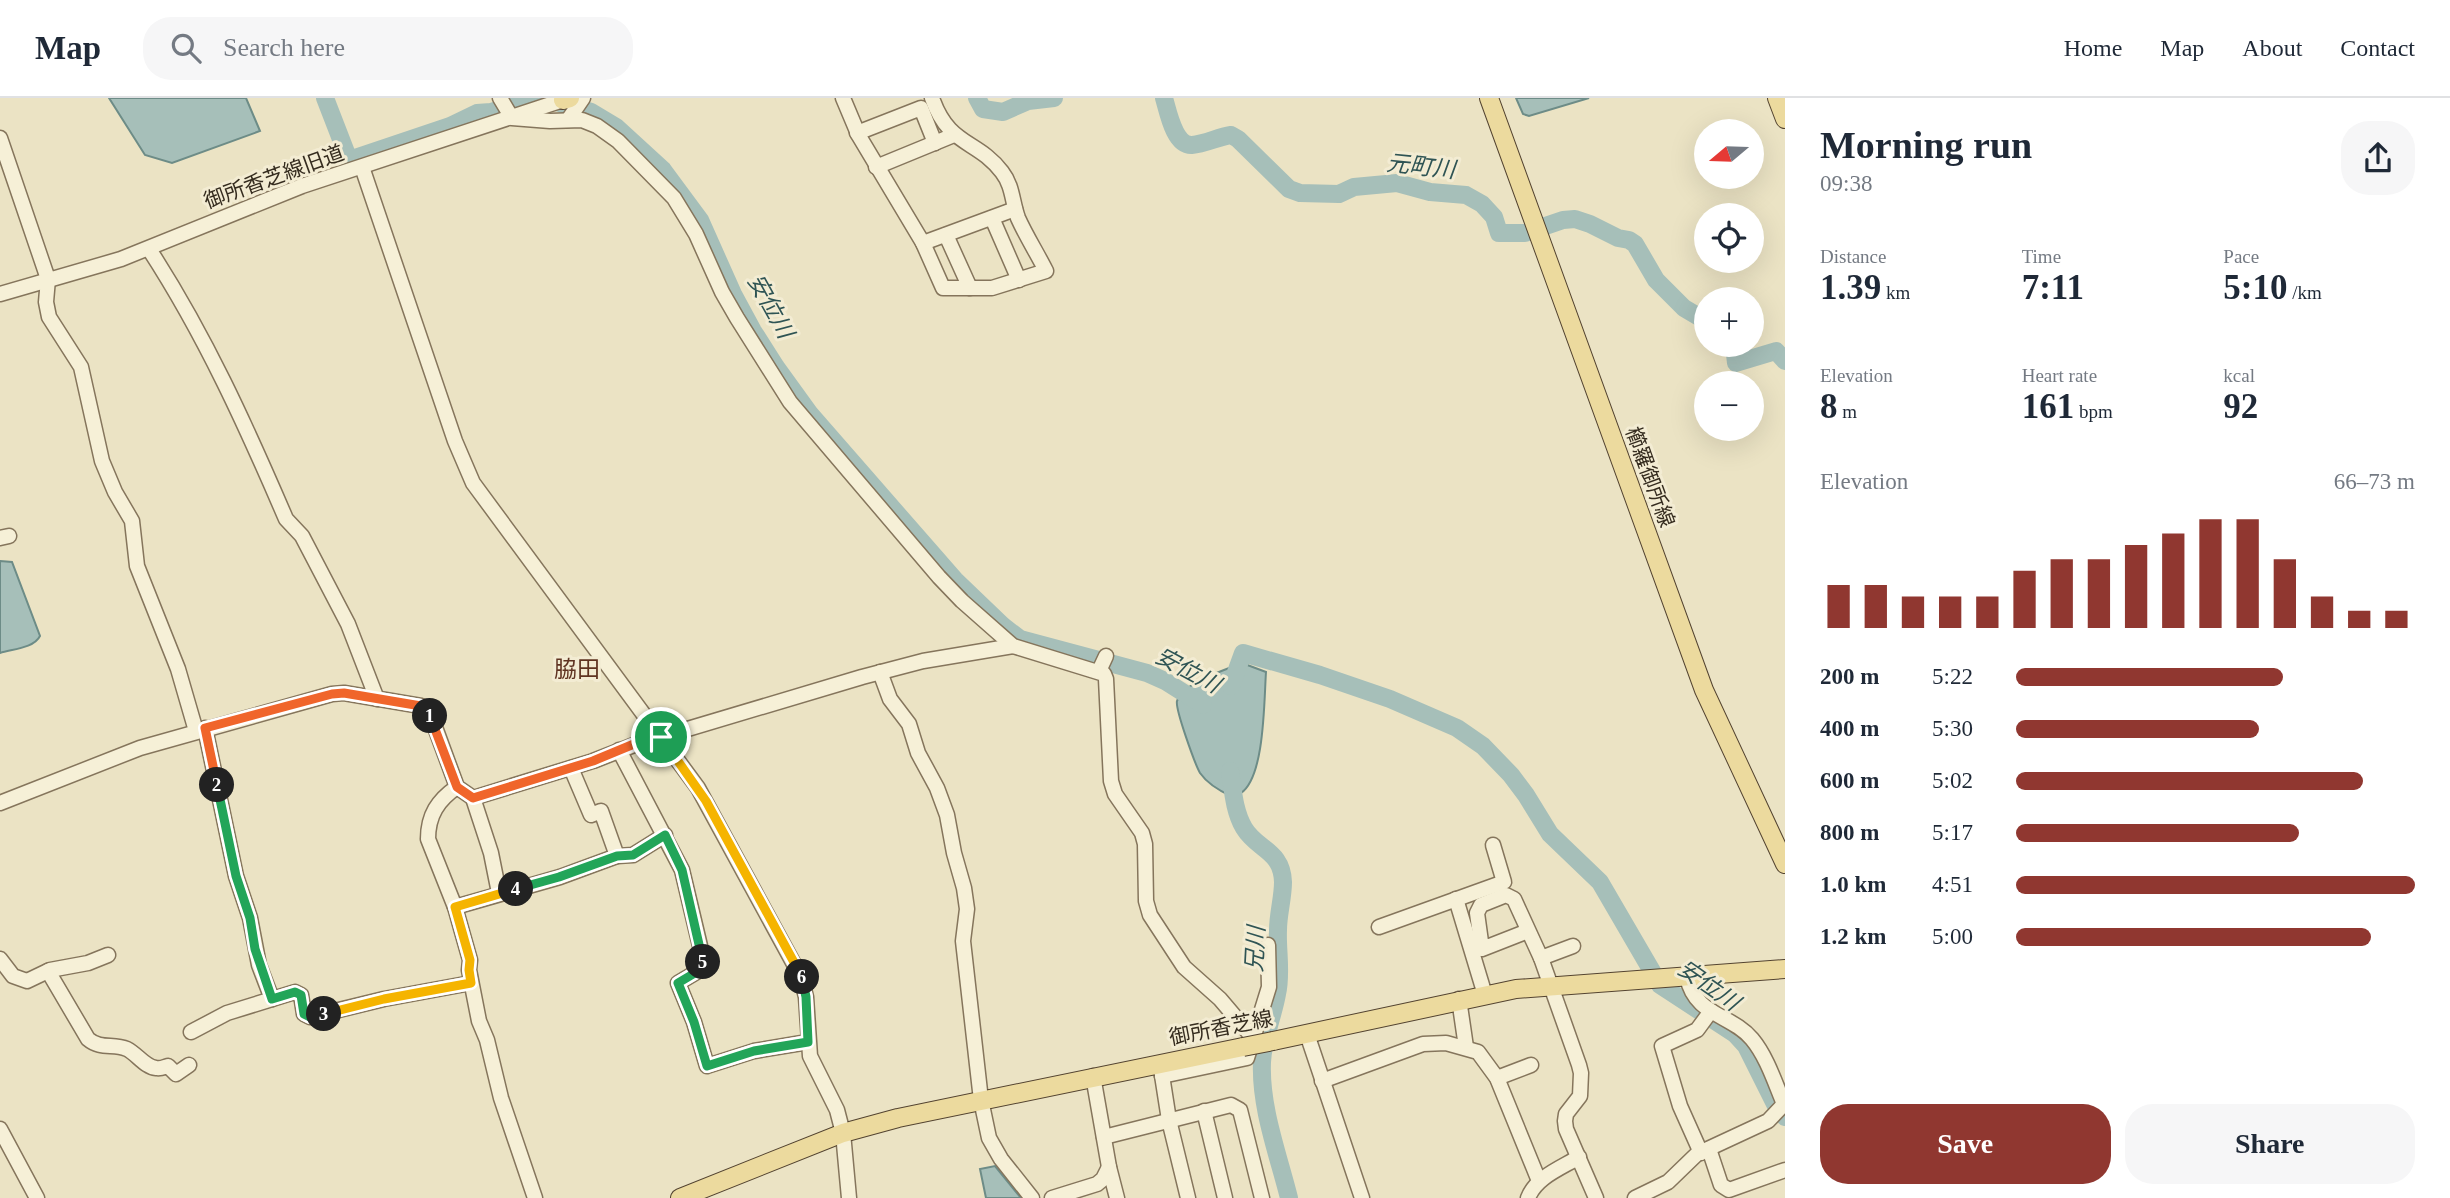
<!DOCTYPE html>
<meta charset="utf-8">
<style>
:root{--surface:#fff;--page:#f6f6f7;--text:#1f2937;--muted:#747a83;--line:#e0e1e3;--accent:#903730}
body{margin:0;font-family:"Times New Roman","Noto Sans JP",serif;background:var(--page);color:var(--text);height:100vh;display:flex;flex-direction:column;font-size:26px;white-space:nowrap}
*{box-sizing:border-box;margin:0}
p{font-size:23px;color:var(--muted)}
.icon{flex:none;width:38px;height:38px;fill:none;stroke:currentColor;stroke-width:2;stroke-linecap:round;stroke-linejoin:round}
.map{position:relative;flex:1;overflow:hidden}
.panel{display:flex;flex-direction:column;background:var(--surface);width:665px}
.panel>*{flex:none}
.needle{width:46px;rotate:251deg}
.tools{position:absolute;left:1694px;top:21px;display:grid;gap:14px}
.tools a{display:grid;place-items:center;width:70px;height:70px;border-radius:50%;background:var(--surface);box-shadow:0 7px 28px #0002;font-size:35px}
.pin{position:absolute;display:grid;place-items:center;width:60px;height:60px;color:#fff;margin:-30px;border:4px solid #fff;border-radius:50%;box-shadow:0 2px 7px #0007}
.km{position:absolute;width:35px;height:35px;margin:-18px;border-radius:50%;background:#222;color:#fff;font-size:19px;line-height:35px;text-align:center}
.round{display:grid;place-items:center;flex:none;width:74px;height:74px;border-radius:28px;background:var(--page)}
.overview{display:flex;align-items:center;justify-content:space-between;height:119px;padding:0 35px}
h1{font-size:38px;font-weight:800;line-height:52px}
.figures{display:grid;grid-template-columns:repeat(3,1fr);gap:10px;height:119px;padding:7px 35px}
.figures div{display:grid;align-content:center}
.figures b{font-size:35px;font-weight:800}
.figures small{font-size:19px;font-weight:400}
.figures p{font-size:19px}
.chart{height:196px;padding:14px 35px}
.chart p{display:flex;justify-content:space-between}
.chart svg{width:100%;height:126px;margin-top:7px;stroke:var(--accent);stroke-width:6}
.cta{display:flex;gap:14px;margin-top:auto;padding:14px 35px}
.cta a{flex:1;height:80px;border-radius:28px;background:var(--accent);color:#fff;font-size:28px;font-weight:800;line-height:80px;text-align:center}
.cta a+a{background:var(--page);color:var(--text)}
ul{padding:0 35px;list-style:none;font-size:23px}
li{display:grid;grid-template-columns:112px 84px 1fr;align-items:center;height:52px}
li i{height:18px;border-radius:9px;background:var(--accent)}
header{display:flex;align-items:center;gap:42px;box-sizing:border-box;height:98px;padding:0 35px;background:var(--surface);border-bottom:2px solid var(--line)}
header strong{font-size:33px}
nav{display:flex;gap:38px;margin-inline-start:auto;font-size:24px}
.search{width:490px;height:63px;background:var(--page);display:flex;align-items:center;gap:18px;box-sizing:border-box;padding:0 24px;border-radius:28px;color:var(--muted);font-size:26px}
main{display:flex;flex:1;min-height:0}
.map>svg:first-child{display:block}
</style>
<header>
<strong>Map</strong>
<div class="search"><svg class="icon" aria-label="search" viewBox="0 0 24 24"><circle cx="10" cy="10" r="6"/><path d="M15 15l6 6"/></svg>Search here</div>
<nav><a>Home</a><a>Map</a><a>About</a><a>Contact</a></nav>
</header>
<main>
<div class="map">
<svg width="1785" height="1100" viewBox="0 0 1785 1100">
<rect width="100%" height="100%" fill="#ebe3c4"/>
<g fill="#a6bfb9" stroke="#6d8c87" stroke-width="2">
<polygon points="109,0 246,0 260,33 172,65 145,57"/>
<polygon points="1516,0 1589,0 1529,18 1523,16"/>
<path d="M0 463 12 464 40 538C34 550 13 551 0 555Z"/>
<path d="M1242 565 1266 574C1264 601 1265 679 1241 695 1238 697 1234 697 1231 698 1220 693 1207 685 1200 675 1195 666 1175 611 1177 603 1183 585 1225 572 1242 565Z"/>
<polygon points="995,1068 1021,1100 986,1100 980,1071"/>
</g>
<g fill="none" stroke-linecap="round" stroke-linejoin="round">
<g stroke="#a6bfb9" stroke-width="18">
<polyline points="325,0 349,62 450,28 477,15 491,14 535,0"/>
<polyline points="543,0 591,14 616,29 663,72 700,122 733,196 753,233 776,269 810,316 955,482 1003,528 1020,541 1147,575 1165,583 1203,607"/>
<polyline points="977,0 983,11 1003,14 1028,3 1054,0"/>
<path d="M1164 0C1168 13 1174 48 1192 47 1205 46 1218 39 1231 37L1238 41 1289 91 1300 95 1339 96 1354 89 1397 85 1430 94 1466 97 1482 106 1494 119 1499 135H1525L1563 122 1575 121 1590 126 1618 140 1629 142 1635 146 1656 182 1684 210 1706 223"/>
<polyline points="1734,247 1736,265 1776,253 1785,263"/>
<polyline points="1231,588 1243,555 1320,577 1390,601 1457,630 1483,648 1511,677 1526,697 1550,736 1600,784 1660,887 1735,936 1746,948 1775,1006 1785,1019"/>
<path d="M1230 673C1233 692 1234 713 1244 730 1257 752 1282 752 1283 784 1283 800 1278 816 1278 832 1277 853 1282 875 1277 896 1273 919 1263 940 1262 964 1260 1009 1278 1056 1289 1100"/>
</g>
<defs>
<g id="minor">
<polyline points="500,0 512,20 550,23 582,22 597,28 618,43 674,100 696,136 722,194 737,220 790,304 939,479 962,503 1013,548 1104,576 1106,581 1111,683 1115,696 1142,735 1145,746 1146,803 1150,817 1184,869 1220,901 1254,941"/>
<path d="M843 0 859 38 923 145 943 190H992L1046 173C1037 155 1026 138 1018 120 1012 104 1013 88 1002 74 977 41 949 49 932 0"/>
<polyline points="568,22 583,0"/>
<polyline points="857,35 921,10 935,45"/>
<polyline points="0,40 48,181 46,204 49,219 81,269 102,363 115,394 132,423 137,468 178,571 196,633"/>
<polyline points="362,69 455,343 473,385 698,690 801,879 806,899 810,958 837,1012 843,1035 849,1100"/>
<polyline points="876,69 954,37"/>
<polyline points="992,120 1019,182"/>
<polyline points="946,137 970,190"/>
<polyline points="923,145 1015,111"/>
<path d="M149 151C205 237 246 328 286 421L302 438 348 526 377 601"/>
<polyline points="0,196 121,161 302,88 563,2"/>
<polyline points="0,440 9,438"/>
<polyline points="1099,573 1106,558"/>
<polyline points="880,574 890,601 909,626 918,655 937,690 947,717 954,755 964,790 967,811 963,843 981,1002 989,1040 1001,1061 1032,1100"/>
<polyline points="205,630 236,778 250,820 259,867 272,901"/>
<polyline points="619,652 682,772 705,869 678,885 694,924 707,968 754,953 808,944"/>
<polyline points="571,670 591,717 601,713 617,758"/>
<path d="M457 689C438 702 428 717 428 741L455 809 470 862 469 872 479 923 487 942 501 1000 535 1100"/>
<polyline points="473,700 491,755 499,795"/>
<polyline points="0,705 140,650 332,596 344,595 421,608 432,621 457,689 473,700 593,663 634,647 862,579 923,563 1013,548"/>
<polyline points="1456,801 1485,897"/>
<polyline points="455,809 560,779 617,758 633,757 665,737"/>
<polyline points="1379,829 1504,784 1493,747"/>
<polyline points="1528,833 1482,851 1477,815 1481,807 1506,797 1514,801 1541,860 1579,967 1581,975 1580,998 1566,1016 1565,1023 1566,1031 1596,1100"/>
<polyline points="1541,860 1573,848"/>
<polyline points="0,861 13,878 27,883 50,872 88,865 108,857"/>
<path d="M48 873 88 941C101 952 113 945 127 951 137 956 145 969 156 970 161 971 164 969 168 968L176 976 189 967"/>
<path d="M1687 879C1695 918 1731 916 1752 941 1767 959 1775 985 1784 1006"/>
<polyline points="1459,901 1466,949"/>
<polyline points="191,934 227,915 295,894 301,897 304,916 310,919 384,901 471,885"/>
<polyline points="1307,936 1362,1100"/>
<polyline points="1161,971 1169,1022 1188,1100"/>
<polyline points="1093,978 1109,1069 1117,1100"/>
<polyline points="1162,978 1247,960 1269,889 1268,847"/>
<polyline points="1497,980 1531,967"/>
<polyline points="1322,983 1423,946 1446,945 1478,954 1497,980 1539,1083"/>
<polyline points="1204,1013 1225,1100"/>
<polyline points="0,1031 37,1100"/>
<polyline points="1104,1039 1231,1007 1240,1012 1262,1100"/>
<polyline points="1709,1051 1721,1087 1729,1092 1785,1072"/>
<polyline points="1701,1055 1680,1008 1662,948 1697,932 1711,913"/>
<polyline points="1052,1100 1097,1086 1103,1081 1109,1069"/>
<path d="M1528 1100C1536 1079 1561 1070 1579 1059"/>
<polyline points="1635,1100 1668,1084 1697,1056 1768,1023 1785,1005"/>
</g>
<g id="major">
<polyline points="1489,0 1704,592 1785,766"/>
<polyline points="1777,0 1785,21"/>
<polyline points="563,2 570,0"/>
<polyline points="1273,943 1516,891 1785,871"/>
<polyline points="680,1100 843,1035 898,1020 1243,949"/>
</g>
</defs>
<use href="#minor" stroke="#85755c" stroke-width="17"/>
<use href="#major" stroke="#534330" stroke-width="20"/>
<use href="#minor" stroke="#f6f0d7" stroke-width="14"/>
<use href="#major" stroke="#ecda9e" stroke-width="18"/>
<defs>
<polyline id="major-bridge" points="1243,949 1273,943"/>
</defs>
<use href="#major-bridge" stroke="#534330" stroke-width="20" stroke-linecap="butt"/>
<use href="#major-bridge" stroke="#ecda9e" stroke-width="18"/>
</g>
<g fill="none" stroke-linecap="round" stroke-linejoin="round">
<defs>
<polyline id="split-1" points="430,618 457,689 473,700 593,663 634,646 661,639"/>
<polyline id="split-2" points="217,687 205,630 332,596 344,595 421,608 430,618"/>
<polyline id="split-3" points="217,687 236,778 250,820 255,851 272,901 295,894 301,897 304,916 310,919 324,916"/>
<polyline id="split-4" points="324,916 384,901 471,885 469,872 470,862 455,809 516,791"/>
<polyline id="split-5" points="516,791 559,779 617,758 633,757 665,737 682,772 703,864"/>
<polyline id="split-6" points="703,864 705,869 678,885 694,924 707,968 754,953 808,944 806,899 802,879"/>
<polyline id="split-7" points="661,639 706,703 802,879"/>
</defs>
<use href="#split-1" stroke="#fff" stroke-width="14"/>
<use href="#split-2" stroke="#fff" stroke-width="14"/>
<use href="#split-3" stroke="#fff" stroke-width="14"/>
<use href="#split-4" stroke="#fff" stroke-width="14"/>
<use href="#split-5" stroke="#fff" stroke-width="14"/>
<use href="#split-6" stroke="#fff" stroke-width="14"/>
<use href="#split-7" stroke="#fff" stroke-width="14"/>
<use href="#split-1" stroke="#f0652b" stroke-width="9"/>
<use href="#split-2" stroke="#f0652b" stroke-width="9"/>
<use href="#split-3" stroke="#22a559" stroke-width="9"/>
<use href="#split-4" stroke="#f5b400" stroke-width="9"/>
<use href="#split-5" stroke="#22a559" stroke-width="9"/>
<use href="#split-6" stroke="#22a559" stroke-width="9"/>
<use href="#split-7" stroke="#f5b400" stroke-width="9"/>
</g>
<g text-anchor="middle" stroke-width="6" stroke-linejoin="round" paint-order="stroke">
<g font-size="21" fill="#352c1f" stroke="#f3ecd3">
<text transform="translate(274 79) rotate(-20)" y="7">御所香芝線旧道</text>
<text transform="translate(1650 379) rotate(70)" y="7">櫛羅御所線</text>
<text transform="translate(1221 930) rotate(-11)" y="7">御所香芝線</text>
</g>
<g font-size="23" font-style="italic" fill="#2f5454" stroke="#f3ecd3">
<text transform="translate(1421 68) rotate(6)" y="8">元町川</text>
<text transform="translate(771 208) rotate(61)" y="8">安位川</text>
<text transform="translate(1188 572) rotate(28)" y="8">安位川</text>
<text transform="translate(1255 851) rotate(-87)" y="8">兄川</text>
<text transform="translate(1709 887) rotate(35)" y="8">安位川</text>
</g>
<g font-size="23" fill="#5f3321" stroke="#f3ecd3">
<text x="577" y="579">脇田</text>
</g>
</g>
</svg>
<div class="tools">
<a><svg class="needle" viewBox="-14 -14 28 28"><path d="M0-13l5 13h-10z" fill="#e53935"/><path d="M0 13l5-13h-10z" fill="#747a83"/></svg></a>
<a><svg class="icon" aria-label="locate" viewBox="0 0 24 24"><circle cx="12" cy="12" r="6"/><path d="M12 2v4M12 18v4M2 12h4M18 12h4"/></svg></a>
<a>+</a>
<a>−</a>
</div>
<div class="pin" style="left:661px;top:639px;background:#1e9e55"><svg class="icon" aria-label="arrive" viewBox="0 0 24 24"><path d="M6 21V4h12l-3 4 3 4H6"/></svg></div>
<b class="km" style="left:430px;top:618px">1</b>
<b class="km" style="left:217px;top:687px">2</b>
<b class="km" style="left:324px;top:916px">3</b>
<b class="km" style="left:516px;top:791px">4</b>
<b class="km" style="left:703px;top:864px">5</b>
<b class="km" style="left:802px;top:879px">6</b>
</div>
<section class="panel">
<div class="overview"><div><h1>Morning run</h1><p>09:38</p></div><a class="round"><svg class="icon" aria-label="share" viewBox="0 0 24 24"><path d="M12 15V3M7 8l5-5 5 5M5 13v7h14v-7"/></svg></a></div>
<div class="figures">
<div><p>Distance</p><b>1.39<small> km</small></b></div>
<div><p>Time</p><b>7:11</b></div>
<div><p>Pace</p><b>5:10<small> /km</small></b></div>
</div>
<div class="figures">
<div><p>Elevation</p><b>8<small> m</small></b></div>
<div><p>Heart rate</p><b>161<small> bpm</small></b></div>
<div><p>kcal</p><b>92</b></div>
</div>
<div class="chart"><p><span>Elevation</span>66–73 m</p>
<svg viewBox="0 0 160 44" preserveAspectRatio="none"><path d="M5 44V29M15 44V29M25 44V33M35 44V33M45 44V33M55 44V24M65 44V20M75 44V20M85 44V15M95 44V11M105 44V6M115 44V6M125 44V20M135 44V33M145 44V38M155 44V38"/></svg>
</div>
<ul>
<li><b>200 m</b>5:22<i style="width:67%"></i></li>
<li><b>400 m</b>5:30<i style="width:61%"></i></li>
<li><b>600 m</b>5:02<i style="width:87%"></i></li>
<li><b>800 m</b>5:17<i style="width:71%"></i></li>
<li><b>1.0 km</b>4:51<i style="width:100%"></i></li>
<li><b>1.2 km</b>5:00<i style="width:89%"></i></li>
</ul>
<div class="cta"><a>Save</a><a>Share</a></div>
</section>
</main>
